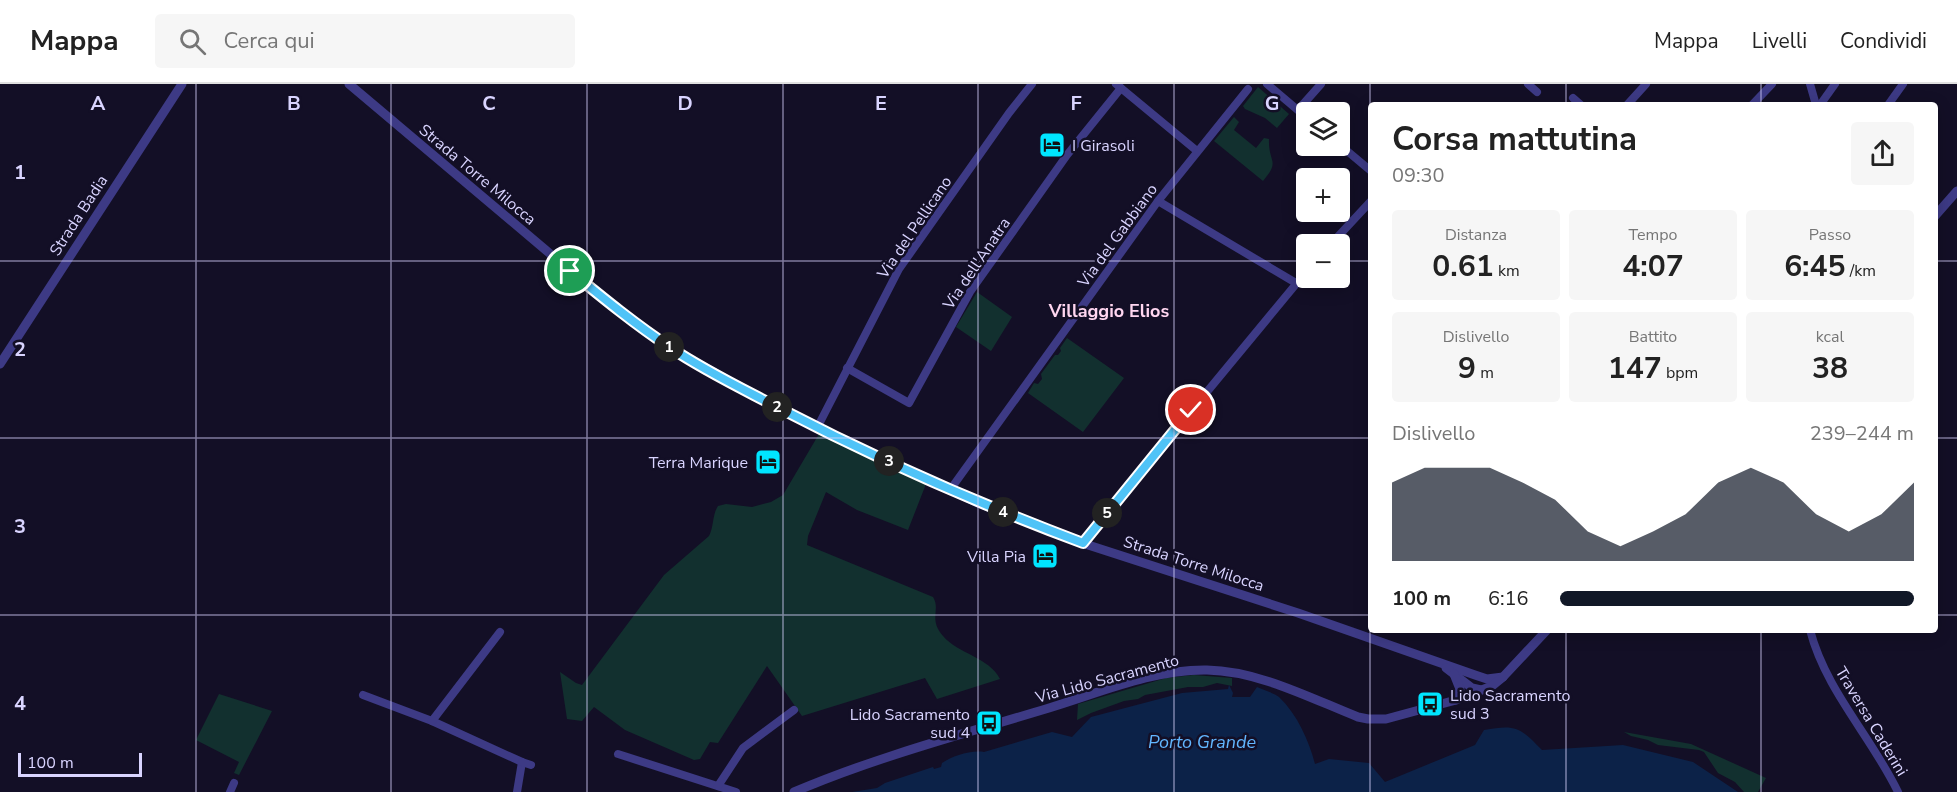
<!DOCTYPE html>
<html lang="it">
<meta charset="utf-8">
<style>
:root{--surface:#fff;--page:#f6f6f6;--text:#222;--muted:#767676;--line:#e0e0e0;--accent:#111827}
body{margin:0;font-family:"Nunito Sans",sans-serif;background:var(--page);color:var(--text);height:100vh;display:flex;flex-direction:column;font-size:22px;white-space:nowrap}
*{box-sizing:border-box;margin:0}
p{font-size:20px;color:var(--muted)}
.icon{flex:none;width:33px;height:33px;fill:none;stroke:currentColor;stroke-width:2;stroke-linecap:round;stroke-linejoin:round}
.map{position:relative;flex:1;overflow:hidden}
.sheet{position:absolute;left:1368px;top:18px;width:570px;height:531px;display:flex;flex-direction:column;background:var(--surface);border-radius:6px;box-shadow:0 3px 15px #0003}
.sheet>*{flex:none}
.buttons{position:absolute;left:1296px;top:18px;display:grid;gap:12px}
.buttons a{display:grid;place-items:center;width:54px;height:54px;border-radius:6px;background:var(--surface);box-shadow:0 3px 15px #0003;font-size:30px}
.scale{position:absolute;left:18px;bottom:15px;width:124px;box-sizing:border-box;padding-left:6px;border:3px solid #d9d4ff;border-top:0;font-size:16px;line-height:21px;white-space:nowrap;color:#d9d4ff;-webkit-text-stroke:4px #130f26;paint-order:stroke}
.pin{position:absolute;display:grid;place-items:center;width:51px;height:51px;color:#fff;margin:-26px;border:3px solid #fff;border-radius:50%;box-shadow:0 2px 6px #0007}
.km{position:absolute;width:30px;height:30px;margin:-15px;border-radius:50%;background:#222;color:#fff;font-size:16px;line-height:30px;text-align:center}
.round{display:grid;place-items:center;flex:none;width:63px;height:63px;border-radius:6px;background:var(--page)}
.summary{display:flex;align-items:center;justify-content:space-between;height:102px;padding:0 24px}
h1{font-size:33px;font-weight:700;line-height:45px}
.stats{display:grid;grid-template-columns:repeat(3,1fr);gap:9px;height:102px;padding:6px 24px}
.stats div{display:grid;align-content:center;border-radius:6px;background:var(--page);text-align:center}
.stats b{font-size:30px;font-weight:700}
.stats small{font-size:16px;font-weight:400}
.stats p{font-size:16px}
.chart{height:168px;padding:12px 24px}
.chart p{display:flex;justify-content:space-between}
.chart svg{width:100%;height:108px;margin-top:6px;fill:var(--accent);opacity:.7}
ul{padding:0 24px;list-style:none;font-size:20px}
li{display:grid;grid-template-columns:96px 72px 1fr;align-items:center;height:45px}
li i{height:15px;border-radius:8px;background:var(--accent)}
header{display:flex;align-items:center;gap:36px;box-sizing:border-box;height:84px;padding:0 30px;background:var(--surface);border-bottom:2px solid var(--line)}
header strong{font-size:28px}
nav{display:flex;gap:33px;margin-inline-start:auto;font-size:21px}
.search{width:420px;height:54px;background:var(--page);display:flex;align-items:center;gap:15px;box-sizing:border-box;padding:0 21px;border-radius:6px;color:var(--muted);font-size:22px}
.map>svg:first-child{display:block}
</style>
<header>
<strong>Mappa</strong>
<div class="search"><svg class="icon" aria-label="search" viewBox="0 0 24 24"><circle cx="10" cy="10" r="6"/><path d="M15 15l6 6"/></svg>Cerca qui</div>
<nav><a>Mappa</a><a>Livelli</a><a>Condividi</a></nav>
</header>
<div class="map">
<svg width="1957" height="708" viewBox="0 0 1957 708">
<rect width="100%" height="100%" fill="#130f26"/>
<g fill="#12302f">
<polygon points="1258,3 1289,30 1277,44 1265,34 1245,25 1243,22"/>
<path d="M1234 33 1239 38 1234 46 1256 64 1264 54 1269 55C1268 79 1281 76 1263 97L1214 57Z"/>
<polygon points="977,208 1012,233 991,267 956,243"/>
<polygon points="1067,254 1124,294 1083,348 1028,309 1034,299 1038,300 1042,295 1041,290 1055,271 1058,271 1061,267 1060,264"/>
<path d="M819 350 926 400 908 446 857 426 826 408 808 452 807 461 933 513C941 526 928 535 943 552 958 570 989 573 1000 595L937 615 925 594 802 632 767 582 718 659 710 658 700 675 694 676 625 646 594 623 582 637 567 635 560 588 576 599 582 601 664 491 709 452C714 443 712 431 718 422L726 420 752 423 771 418 783 411Z"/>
<polygon points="1194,591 1232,594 1232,602 1217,599 1203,603 1188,603 1145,611 1138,615 1124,617 1091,629 1077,636 1078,620 1166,594"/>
<polygon points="219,610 272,627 239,691 234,689 239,678 196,656"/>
<polygon points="1624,648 1691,660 1766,694 1758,708 1744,708 1735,698 1718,689 1704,668 1699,666 1658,661 1648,656 1631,652"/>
</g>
<path fill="#0c2248" d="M1229 601 1233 609 1232 613H1250L1257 603C1264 606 1274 609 1279 613 1297 630 1309 657 1315 680L1329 675 1369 679 1385 698 1475 661 1484 646C1517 640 1520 644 1542 666L1623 661 1693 678 1738 708H852L877 704 885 699 933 683 934 685 941 683 942 679C953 672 970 666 984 668L1052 648 1072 653 1091 633 1182 609 1228 605Z"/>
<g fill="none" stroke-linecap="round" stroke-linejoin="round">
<g stroke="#3d3a85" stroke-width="8">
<polyline points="1116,0 1197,67"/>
<polyline points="1267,0 1306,33"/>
<polyline points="1528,0 1537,8"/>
<polyline points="1810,0 1816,21"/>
<polyline points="1573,14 1581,21"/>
<polyline points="1627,21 1646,0"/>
<polyline points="1752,21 1772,0"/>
<polyline points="1820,21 1835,0"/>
<polyline points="1888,21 1903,0"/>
<polyline points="1298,26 1321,0"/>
<polyline points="1340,61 1371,87"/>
<polyline points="1158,117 1296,199"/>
<polyline points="1331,160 1371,117"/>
<polyline points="847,284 909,319 970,208 1067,71 1121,4"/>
<polyline points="817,344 899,185 1009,29 1032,0"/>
<polyline points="950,406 1158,117 1248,5"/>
<polyline points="1082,459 1306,188"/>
<path d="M1810 546C1826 607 1871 652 1898 708"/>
<polyline points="363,611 432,637 522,678 517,708"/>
<polyline points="432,637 500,548"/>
<polyline points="618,670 736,708"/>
<polyline points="522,678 531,681"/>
<polyline points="718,702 743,664 794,626"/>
<polyline points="230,708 234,699"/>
</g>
<g stroke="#3d3a85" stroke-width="9">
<polyline points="349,0 612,222 672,265 756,312 817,344 930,396 978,419 1020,435 1082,459 1298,529 1475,591 1487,595 1503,593"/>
<polyline points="1935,132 1957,107"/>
<polyline points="0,280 182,0"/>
<polyline points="1446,584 1472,604 1481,606"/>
<polyline points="1454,590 1460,605 1456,616"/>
<path d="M794 708C876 673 963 650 1049 624 1099 609 1154 585 1207 586 1259 587 1310 614 1358 633L1368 635H1386L1456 616 1492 602 1503 593 1547 546"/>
</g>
</g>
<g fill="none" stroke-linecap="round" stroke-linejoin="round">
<defs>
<path id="route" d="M570 187C603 214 636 241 671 264 705 287 743 305 779 324 877 375 979 420 1083 459L1191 326"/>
</defs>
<use href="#route" stroke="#fff" stroke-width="12"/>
<use href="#route" stroke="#4fc3f7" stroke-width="8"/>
</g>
<path fill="none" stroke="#d9d4ff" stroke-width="1.5" stroke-opacity="0.55" d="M196 0V708M391 0V708M587 0V708M783 0V708M978 0V708M1174 0V708M1370 0V708M1566 0V21M1761 0V21M0 177H1306M1340 177H1371M1935 177H1957M0 354H1371M1935 354H1957M0 531H1371M1935 531H1957M1566 546V708M1761 546V708"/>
<defs>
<symbol id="hotel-square" viewBox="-11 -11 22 22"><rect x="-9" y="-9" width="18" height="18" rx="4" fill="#00e5ff" stroke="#130f26"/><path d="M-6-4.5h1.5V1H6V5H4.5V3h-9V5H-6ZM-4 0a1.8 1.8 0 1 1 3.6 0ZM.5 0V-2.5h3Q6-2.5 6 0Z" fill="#111"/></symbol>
<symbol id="bus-square" viewBox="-11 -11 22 22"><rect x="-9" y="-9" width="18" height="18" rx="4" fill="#00e5ff" stroke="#130f26"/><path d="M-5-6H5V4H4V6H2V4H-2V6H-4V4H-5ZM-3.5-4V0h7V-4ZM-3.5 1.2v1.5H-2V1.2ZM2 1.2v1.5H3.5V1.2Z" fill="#111"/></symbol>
</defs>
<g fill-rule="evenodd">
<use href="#hotel-square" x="1037" y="46" width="30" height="30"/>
<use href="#hotel-square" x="753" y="363" width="30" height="30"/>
<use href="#hotel-square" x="1030" y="457" width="30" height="30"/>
<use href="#bus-square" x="1415" y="605" width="30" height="30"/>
<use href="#bus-square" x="974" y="624" width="30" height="30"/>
</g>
<g text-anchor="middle" stroke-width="5" stroke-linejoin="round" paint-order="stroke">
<g font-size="16" fill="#d9d4ff" stroke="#130f26" text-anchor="end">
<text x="1072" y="67" text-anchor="start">I Girasoli</text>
<text x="748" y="384">Terra Marique</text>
<text x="1026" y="478">Villa Pia</text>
<text x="1450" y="617" text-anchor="start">Lido Sacramento<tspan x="1450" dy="18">sud 3</tspan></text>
<text x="970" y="636">Lido Sacramento<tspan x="970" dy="18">sud 4</tspan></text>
</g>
<g font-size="16" fill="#d9d4ff" stroke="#130f26">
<text transform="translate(478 90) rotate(40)" y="6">Strada Torre Milocca</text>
<text transform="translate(78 131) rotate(-57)" y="6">Strada Badia</text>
<text transform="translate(914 143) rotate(-56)" y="6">Via del Pellicano</text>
<text transform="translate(1117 151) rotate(-54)" y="6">Via del Gabbiano</text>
<text transform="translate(976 179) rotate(-56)" y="6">Via dell'Anatra</text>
<text transform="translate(1194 479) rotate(18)" y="6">Strada Torre Milocca</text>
<text transform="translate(1107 594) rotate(-15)" y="6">Via Lido Sacramento</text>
<text transform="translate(1872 637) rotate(59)" y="6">Traversa Caderini</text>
</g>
<g font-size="18" font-weight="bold" fill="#ffd6f0" stroke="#130f26">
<text x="1109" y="233">Villaggio Elios</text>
</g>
<g font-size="18" font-style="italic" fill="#62b6ff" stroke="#130f26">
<text x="1202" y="664">Porto Grande</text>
</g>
</g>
<g font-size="20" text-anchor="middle" font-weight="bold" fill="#d9d4ff" stroke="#130f26" stroke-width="5" stroke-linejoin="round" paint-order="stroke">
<text x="98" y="26">A</text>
<text x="294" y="26">B</text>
<text x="489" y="26">C</text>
<text x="685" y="26">D</text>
<text x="881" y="26">E</text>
<text x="1076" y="26">F</text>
<text x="1272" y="26">G</text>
<text x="20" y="95">1</text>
<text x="20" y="272">2</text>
<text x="20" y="449">3</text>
<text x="20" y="626">4</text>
</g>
</svg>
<div class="buttons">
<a><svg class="icon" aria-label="layers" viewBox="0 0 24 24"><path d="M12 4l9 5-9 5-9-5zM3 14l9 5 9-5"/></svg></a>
<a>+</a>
<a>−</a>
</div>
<div class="scale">100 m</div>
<div class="pin" style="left:570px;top:187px;background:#1e9e55"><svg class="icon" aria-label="arrive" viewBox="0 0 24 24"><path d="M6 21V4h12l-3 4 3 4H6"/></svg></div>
<div class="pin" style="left:1191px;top:326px;background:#d93025"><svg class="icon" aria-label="check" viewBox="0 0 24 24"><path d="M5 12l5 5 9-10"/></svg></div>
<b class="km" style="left:669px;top:263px">1</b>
<b class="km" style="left:777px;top:323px">2</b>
<b class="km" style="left:889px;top:377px">3</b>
<b class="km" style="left:1003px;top:428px">4</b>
<b class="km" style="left:1107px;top:429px">5</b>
<section class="sheet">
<div class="summary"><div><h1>Corsa mattutina</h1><p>09:30</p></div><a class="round"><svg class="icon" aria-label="share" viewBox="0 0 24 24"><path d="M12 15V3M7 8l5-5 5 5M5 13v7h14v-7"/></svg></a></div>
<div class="stats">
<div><p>Distanza</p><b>0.61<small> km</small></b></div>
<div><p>Tempo</p><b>4:07</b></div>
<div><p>Passo</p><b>6:45<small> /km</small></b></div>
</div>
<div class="stats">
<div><p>Dislivello</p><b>9<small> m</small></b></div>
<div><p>Battito</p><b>147<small> bpm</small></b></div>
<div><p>kcal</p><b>38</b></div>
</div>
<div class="chart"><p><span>Dislivello</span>239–244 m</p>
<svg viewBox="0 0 160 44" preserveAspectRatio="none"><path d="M0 44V12L10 6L20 6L30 6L40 12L50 19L60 32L70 38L80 32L90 25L100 12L110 6L120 12L130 25L140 32L150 25L160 12V44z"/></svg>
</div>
<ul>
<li><b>100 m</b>6:16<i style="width:100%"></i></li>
</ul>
</section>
</div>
